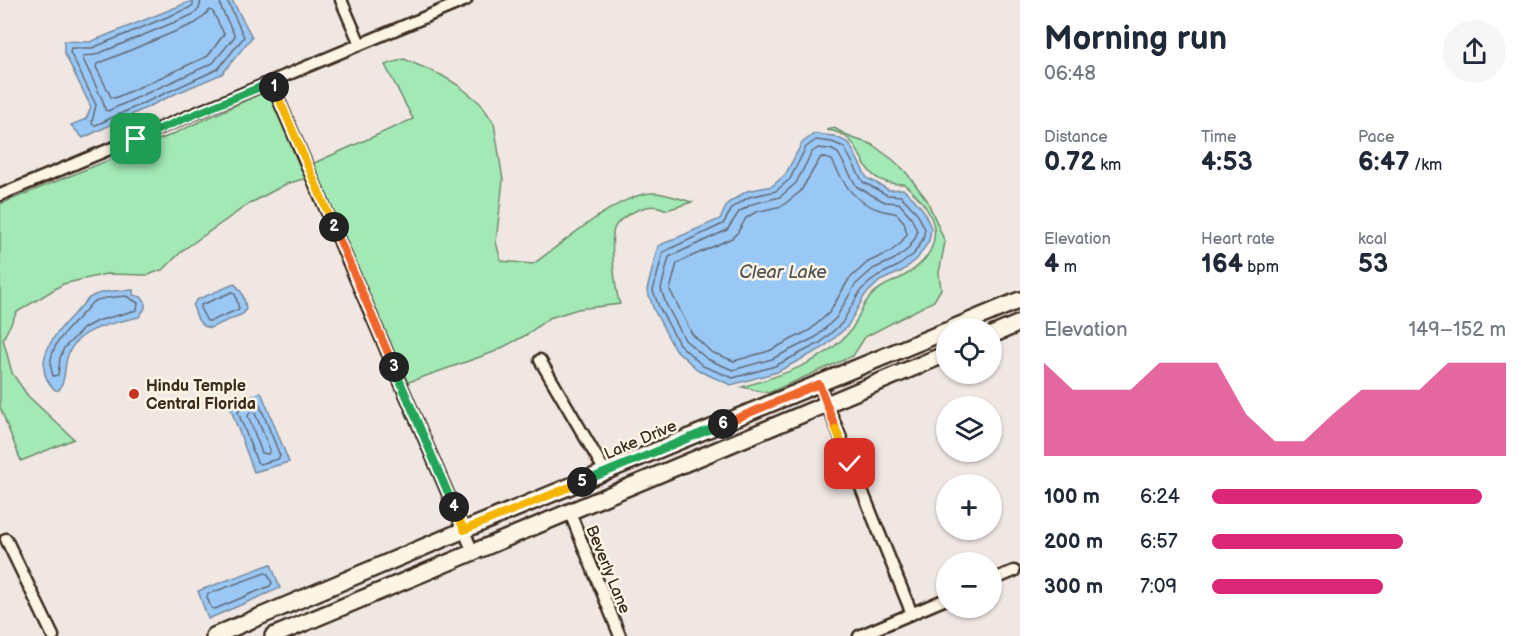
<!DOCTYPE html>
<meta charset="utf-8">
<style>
:root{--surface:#fff;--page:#f6f6f7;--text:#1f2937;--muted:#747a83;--accent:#db2777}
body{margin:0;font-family:"Balsamiq Sans",sans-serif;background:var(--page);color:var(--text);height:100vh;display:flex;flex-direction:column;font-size:22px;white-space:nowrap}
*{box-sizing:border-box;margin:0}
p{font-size:20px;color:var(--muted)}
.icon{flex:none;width:33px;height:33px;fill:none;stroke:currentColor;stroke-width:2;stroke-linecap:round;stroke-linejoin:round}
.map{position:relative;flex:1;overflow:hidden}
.side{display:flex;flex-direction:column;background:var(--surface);width:510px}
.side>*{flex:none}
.tools{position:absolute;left:936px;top:318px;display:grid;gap:12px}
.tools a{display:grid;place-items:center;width:66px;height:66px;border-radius:50%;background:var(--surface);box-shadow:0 2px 4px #0004;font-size:30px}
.pin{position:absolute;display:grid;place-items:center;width:51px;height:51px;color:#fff;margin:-26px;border-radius:12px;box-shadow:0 3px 9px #0006}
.km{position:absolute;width:30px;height:30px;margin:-15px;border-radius:50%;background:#222;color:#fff;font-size:16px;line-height:30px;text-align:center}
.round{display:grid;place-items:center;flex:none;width:63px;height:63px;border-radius:32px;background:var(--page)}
.overview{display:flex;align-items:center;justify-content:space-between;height:102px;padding:0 24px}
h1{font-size:33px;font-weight:700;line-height:45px}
.figures{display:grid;grid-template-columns:repeat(3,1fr);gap:9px;height:102px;padding:6px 24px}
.figures div{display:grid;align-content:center}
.figures b{font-size:26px;font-weight:700}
.figures small{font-size:16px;font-weight:400}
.figures p{font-size:16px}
.chart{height:168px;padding:12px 24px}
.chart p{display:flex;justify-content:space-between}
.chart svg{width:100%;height:108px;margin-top:6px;fill:var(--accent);opacity:.7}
ul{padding:0 24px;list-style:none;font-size:20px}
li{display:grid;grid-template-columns:96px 72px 1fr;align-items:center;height:45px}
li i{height:15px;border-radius:8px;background:var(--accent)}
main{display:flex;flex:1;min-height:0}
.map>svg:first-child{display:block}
</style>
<main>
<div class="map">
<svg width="1020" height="636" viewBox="0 0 1020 636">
<rect width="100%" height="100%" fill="#f0e7e3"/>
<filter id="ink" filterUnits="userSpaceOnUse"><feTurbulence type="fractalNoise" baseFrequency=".0167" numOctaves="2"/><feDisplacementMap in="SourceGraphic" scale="12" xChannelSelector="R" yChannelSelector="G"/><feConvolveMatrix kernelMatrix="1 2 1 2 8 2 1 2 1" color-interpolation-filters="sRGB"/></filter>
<g filter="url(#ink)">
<g fill="#a2e9b6" stroke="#6e8a6a" stroke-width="1.5">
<path d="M404 59 441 75 458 85 480 103 494 123 503 180 496 242 501 261 533 264C562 244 621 191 655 193 668 194 680 199 692 202L667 210C657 205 649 205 640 209 630 213 618 219 614 229 610 241 615 292 620 304L578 309 549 318 526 335 494 352 406 383 312 164 413 119 385 65Z"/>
<polygon points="269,90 307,178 286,184 249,204 183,250 164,269 148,275 106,274 63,284 17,312 3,339 12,373 28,396 74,439 21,461 0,407 0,204 171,135"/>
<path d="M834 128 852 138 871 144 892 159 905 171 927 200 945 242 939 273 941 289 934 301 865 337 853 356 768 393 742 387C780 376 825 362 851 330 858 320 861 307 869 298 879 286 891 283 904 276 949 249 940 214 904 184 849 185 873 136 827 130Z"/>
</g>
<g fill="#9ac8f5" stroke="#74899f" stroke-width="1.5">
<polygon points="194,0 232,0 252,37 222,74 177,93 83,138 71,125 86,119 91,107 64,52 64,41 90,42"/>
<polygon points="814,134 834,136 849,143 867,178 889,190 903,189 913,198 923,210 931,228 929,241 917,259 902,271 880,281 865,295 847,327 823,348 777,372 731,385 699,371 674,348 654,310 647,290 658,246 720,219 728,203 747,191 772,186 785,175 802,143"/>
<path d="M234 284C242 289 245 301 246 309L243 314 210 328 204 326 198 320 193 306 196 300Z"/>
<path d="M133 290V295L141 297 145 301V308L139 317C114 323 75 328 67 358 64 368 66 381 59 390H55C27 363 58 329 78 310 82 306 86 299 91 297 103 290 119 291 133 290Z"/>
<polygon points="261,392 289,462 254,472 230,407"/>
<polygon points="271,564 280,588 208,619 198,591"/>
</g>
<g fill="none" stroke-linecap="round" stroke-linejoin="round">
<g stroke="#616974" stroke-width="1.5">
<polyline points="193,0 193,5 189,8 92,48 71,48 70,52 96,105 92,122 93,125 96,125 218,69 244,37 227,0"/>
<polyline points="201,0 199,9 192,15 95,55 83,56 83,59 103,101 105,110 108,111 213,63 235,36 221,8 220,0"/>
<polygon points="210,10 213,12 224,34 208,56 115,98 111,97 96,67 97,64 196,23"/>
<polygon points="816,140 832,142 844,147 863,182 887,195 901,196 917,213 925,229 923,239 913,255 898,266 877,276 861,290 842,323 820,343 775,366 733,378 703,366 679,344 659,307 653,291 663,252 723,224 733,207 749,197 776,191 790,179 806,147"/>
<polygon points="818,148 830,149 838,153 857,187 885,202 899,203 911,217 917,231 916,237 907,250 895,259 873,269 855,285 836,318 816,337 772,359 733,370 707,359 685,340 666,304 661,289 669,257 727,230 739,212 752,204 780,197 796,183 812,152"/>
<path d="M821 157 832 160C844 185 854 203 883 211 888 212 892 212 897 214L904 222 907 234 900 244 890 252 868 262 849 279 829 313 810 330 769 351 734 361 711 352 692 334 670 290 677 263 732 238 738 232 746 218 756 212 782 206 800 192Z"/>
<polygon points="232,292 235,294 239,309 211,321 207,321 201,310 201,305"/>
<path d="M126 296 138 303 137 310 97 321 84 328 64 348 60 358 58 375 53 376C43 350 67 330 84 312 87 309 90 304 93 302 102 297 116 297 126 296Z"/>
<polygon points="255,402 259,403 280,456 278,459 260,464 257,462 238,412 240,409"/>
<polygon points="250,412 255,413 270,450 268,454 262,453 248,416"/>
<polygon points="265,573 268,574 272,583 270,586 215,609 211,608 207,597 208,594"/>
</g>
<defs>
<g id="minor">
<polyline points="341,0 360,44"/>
<polyline points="271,82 473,552"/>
<polyline points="0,195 466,0"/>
<polyline points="540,360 606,473"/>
<polyline points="819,384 912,614"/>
<polyline points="570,513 620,636"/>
<polyline points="6,539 53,636"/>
<polyline points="992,580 1014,571"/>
<polyline points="859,636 946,599"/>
</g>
<g id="secondary">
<polyline points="953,328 1020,300"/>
<polyline points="992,335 1020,323"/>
<polyline points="214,636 464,530 946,331"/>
<polyline points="273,636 946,354"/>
</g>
</defs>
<use href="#minor" stroke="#3b2a1e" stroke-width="15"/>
<use href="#secondary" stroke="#3b2a1e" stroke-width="20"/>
<use href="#minor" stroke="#fcf5e5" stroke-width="10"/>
<use href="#secondary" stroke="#fcf5e5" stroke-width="15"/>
</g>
</g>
<g fill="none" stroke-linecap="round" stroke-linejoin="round" filter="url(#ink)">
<defs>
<polyline id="split-1" points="136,139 272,82 274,87"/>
<polyline id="split-2" points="274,87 334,227"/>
<polyline id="split-3" points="334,227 394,367"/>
<polyline id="split-4" points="394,367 454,507"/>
<polyline id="split-5" points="454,507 464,530 582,482"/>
<polyline id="split-6" points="582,482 723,424"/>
<polyline id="split-7" points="723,424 819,384 836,429"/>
<polyline id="split-8" points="836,429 850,464"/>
</defs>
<use href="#split-1" stroke="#fff" stroke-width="12"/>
<use href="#split-2" stroke="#fff" stroke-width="12"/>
<use href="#split-3" stroke="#fff" stroke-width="12"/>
<use href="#split-4" stroke="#fff" stroke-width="12"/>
<use href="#split-5" stroke="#fff" stroke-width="12"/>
<use href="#split-6" stroke="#fff" stroke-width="12"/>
<use href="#split-7" stroke="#fff" stroke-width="12"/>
<use href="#split-8" stroke="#fff" stroke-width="12"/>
<use href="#split-1" stroke="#22a559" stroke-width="8"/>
<use href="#split-2" stroke="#f5b400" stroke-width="8"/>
<use href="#split-3" stroke="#f0652b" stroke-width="8"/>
<use href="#split-4" stroke="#22a559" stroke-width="8"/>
<use href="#split-5" stroke="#f5b400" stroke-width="8"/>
<use href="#split-6" stroke="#22a559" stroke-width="8"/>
<use href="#split-7" stroke="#f0652b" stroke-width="8"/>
<use href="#split-8" stroke="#f5b400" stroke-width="8"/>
</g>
<circle fill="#c8321e" stroke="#fcf5e5" stroke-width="2" cx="134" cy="394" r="6"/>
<g text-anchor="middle" stroke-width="5" stroke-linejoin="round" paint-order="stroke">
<g font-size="16" font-weight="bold" fill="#3b2a1e" stroke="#fcf5e5" text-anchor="start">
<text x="146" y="391">Hindu Temple<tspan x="146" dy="18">Central Florida</tspan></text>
</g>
<g font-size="16" fill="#3b2a1e" stroke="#fcf5e5">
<text transform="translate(640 439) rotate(-23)" y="6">Lake Drive</text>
<text transform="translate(609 569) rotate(68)" y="6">Beverly Lane</text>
</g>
<g font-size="18" font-style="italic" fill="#535254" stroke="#fcf5e5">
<text x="783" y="278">Clear Lake</text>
</g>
</g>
</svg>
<div class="tools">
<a><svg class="icon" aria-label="locate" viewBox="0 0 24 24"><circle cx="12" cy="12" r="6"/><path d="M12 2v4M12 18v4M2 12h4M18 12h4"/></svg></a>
<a><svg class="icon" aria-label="layers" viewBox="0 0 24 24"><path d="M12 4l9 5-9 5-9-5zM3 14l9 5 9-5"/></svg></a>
<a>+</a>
<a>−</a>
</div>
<div class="pin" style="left:136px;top:139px;background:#1e9e55"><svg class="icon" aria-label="arrive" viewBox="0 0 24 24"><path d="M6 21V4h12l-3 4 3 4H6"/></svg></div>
<div class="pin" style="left:850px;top:464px;background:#d93025"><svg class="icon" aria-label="check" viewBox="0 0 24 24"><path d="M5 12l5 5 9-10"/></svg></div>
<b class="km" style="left:274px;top:87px">1</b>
<b class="km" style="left:334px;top:227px">2</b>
<b class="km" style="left:394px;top:367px">3</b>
<b class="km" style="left:454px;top:507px">4</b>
<b class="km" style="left:582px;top:482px">5</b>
<b class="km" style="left:723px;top:424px">6</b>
</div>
<section class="side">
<div class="overview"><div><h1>Morning run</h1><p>06:48</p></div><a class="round"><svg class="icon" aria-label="share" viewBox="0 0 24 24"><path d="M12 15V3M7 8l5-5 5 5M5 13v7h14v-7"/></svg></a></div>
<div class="figures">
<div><p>Distance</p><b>0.72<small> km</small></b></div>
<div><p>Time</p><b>4:53</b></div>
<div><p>Pace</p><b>6:47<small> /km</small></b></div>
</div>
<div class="figures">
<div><p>Elevation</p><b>4<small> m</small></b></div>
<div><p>Heart rate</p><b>164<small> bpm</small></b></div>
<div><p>kcal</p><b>53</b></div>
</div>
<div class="chart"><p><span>Elevation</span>149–152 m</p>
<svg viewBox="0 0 160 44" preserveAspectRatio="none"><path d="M0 44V6L10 17L20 17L30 17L40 6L50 6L60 6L70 27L80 38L90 38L100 27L110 17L120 17L130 17L140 6L150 6L160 6V44z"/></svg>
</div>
<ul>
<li><b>100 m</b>6:24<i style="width:92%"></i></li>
<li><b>200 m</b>6:57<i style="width:65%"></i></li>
<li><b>300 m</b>7:09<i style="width:58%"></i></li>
</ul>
</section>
</main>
